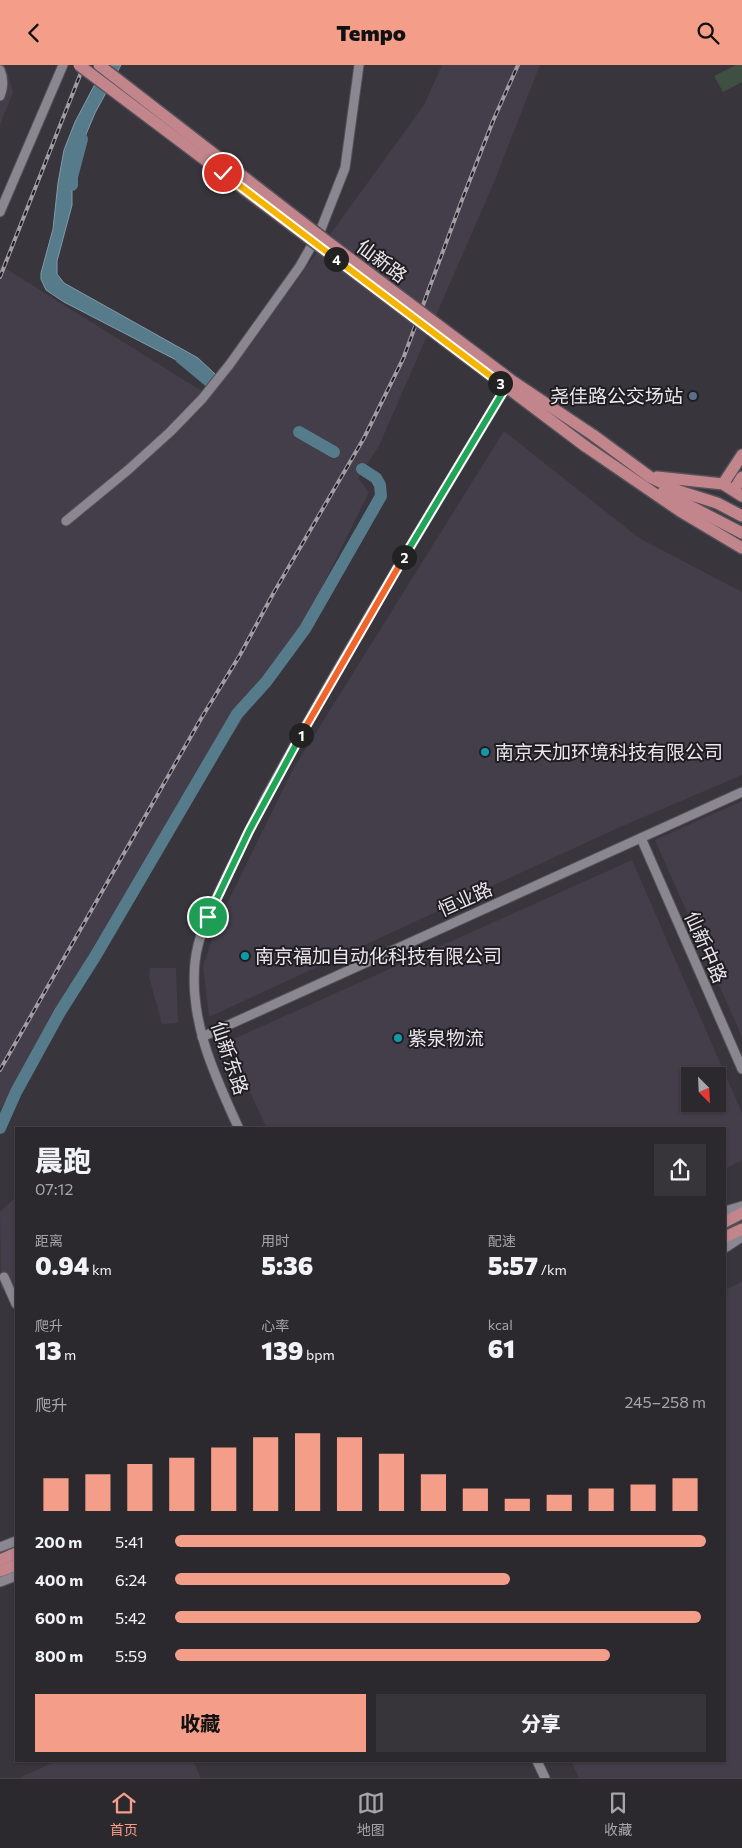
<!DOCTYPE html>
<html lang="zh">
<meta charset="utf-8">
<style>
:root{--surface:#2b282e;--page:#37343a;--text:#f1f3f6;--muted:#a6a6aa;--line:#47444a;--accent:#f49e8a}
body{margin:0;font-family:Commissioner,"Noto Sans SC",sans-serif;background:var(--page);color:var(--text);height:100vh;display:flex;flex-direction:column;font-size:19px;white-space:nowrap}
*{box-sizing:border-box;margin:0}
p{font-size:16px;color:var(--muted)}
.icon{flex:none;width:28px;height:28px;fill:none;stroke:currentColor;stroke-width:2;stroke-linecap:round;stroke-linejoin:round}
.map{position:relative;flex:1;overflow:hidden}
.side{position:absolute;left:15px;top:1062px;width:711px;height:635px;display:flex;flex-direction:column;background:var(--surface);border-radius:0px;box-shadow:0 1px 4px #0004,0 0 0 1px var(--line)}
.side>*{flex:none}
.needle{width:32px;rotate:156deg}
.tools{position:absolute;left:681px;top:1002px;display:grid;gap:10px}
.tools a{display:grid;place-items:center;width:45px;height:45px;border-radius:0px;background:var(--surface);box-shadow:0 1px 4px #0004,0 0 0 1px var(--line);font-size:25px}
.pin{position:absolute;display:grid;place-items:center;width:42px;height:42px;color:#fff;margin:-21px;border:2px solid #fff;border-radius:50%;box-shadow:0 1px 5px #0007}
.km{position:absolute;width:25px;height:25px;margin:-12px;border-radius:50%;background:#222;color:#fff;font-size:14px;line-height:25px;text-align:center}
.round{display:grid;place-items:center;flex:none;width:52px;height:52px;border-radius:0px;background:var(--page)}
.head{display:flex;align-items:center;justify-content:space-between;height:85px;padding:0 20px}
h1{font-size:28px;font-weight:800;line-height:38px}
.stats{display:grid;grid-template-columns:repeat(3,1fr);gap:8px;height:85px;padding:5px 20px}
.stats div{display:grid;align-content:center}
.stats b{font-size:25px;font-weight:800}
.stats small{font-size:14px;font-weight:400}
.stats p{font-size:14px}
.chart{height:140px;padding:10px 20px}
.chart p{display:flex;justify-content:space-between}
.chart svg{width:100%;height:90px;margin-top:5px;stroke:var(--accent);stroke-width:6}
.button{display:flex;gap:10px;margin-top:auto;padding:10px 20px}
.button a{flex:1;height:58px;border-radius:0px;background:var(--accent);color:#111;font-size:20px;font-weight:800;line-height:58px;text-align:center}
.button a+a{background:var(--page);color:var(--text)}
ul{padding:0 20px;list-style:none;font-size:16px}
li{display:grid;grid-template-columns:80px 60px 1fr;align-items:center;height:38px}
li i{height:12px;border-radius:6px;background:var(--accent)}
header{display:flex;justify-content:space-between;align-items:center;height:65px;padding:0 20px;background:var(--accent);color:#111;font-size:22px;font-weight:800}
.tab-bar{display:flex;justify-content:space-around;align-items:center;height:70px;border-top:1px solid var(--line);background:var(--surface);font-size:14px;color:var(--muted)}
.tab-bar a{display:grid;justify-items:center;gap:2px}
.tab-bar .on{color:var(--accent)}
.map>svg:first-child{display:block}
</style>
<header><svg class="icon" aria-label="back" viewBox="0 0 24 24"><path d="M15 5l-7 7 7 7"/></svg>Tempo<svg class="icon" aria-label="search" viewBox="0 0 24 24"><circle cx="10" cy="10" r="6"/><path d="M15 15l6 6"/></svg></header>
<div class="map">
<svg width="742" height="1713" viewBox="0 0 742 1713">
<rect width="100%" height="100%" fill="#39353d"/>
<g fill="#443d4a" fill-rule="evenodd">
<polygon points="0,0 5,0 13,27 0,60"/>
<polygon points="442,0 540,0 492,122 379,381 358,413 369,427 294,579 170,761 0,1045 0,200 208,330 228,310 424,40"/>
<polygon points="504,366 639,473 742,527 742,710 620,762 209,952 203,902 216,861 292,706"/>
<polygon points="742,736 742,972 655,775"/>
<path d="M632 795 742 1048V1095L725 1104V1064H267L227 977ZM690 1011H718V1039H690Z"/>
<polygon points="150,903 176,903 178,958 162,959 149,912"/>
<polygon points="16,1132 16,1218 1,1224 0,1147"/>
<polygon points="742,1217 742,1713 579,1713 571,1696 725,1696 725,1225"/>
<polygon points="56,1696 193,1696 201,1713 19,1713"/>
</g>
<polygon fill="#3f4f41" points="736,0 742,0 742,17 723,27 714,11"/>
<polygon fill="#567b8b" stroke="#829ba8" points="105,0 121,0 95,48 76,93 72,119 72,140 57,196 57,209 64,218 198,293 215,309 215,315 64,237 46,225 41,214 41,208 53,164 58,118 64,85 75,57"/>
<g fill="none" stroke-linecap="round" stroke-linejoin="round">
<g stroke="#567b8b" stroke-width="12">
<polyline points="72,120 72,112 82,74"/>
<polyline points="181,293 210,317"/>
<polyline points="299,367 334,387"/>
<polyline points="0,1063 16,1027 60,947 96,890 237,649 266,617 305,564 381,431 380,420 376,413 362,404"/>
</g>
<defs>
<g id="minor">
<path d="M0 5C4 14 4 21 0 31"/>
<polyline points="0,147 63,0"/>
<polyline points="66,456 128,405 170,367 202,334 230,299 300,201 321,164 345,103 359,0"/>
<polyline points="641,773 742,1004"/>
<polyline points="202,972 742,727"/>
<path d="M239 1064C215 1011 189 957 195 897 198 868 213 840 225 815 238 788 251 762 264 736 340 595 424 459 506 322"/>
<polyline points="725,1146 742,1141"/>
<polyline points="725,1183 742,1172"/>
<polyline points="4,1212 16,1239"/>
<polyline points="0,1482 16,1476"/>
<polyline points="0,1517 16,1511"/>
<polyline points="537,1696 545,1713"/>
</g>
<g id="major">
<polyline points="593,370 650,412 679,426 717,438 742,451"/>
<polyline points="585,381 680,446 742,483"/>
<polyline points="657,412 723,419 742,431"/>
<polyline points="723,419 742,390"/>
<polyline points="734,425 742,412"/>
<polyline points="663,427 742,468"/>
<polyline points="725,1157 742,1148"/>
<polyline points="725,1172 742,1164"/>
<polyline points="0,1495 16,1488"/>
<polyline points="0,1506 16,1500"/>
</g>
</defs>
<use href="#minor" stroke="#545158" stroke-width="11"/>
<use href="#major" stroke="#545158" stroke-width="14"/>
<use href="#minor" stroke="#8b8790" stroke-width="9"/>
<use href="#major" stroke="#c2858c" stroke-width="11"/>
<defs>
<g id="rail">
<polyline points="0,212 84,0"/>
<polyline points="0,1005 202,652 240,590 273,529 364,373 403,294 462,135 493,56 518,0"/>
</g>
</defs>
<use href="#rail" stroke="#a19da4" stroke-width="4"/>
<use href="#rail" stroke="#1f1d21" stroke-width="2" stroke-dasharray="5.5" stroke-linecap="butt"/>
<defs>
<g id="major-bridge">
<polyline points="79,0 585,381"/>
<polyline points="99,0 324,174 511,315 593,370"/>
</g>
</defs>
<use href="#major-bridge" stroke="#545158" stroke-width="14" stroke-linecap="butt"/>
<use href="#major-bridge" stroke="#c2858c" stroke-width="11"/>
</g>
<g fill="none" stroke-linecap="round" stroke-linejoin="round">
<defs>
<polyline id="split-1" points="208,852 249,766 301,670"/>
<polyline id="split-2" points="301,670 404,492"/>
<polyline id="split-3" points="404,492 506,322 500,318"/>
<polyline id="split-4" points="336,194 500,318"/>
<polyline id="split-5" points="223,108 336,194"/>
</defs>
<use href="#split-1" stroke="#fff" stroke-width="10"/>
<use href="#split-2" stroke="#fff" stroke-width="10"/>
<use href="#split-3" stroke="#fff" stroke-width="10"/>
<use href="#split-4" stroke="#fff" stroke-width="10"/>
<use href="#split-5" stroke="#fff" stroke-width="10"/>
<use href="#split-1" stroke="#22a559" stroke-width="6"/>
<use href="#split-2" stroke="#f0652b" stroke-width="6"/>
<use href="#split-3" stroke="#22a559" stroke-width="6"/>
<use href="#split-4" stroke="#f5b400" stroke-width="6"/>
<use href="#split-5" stroke="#f5b400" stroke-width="6"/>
</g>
<circle fill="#5c6f8a" stroke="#1f1d21" stroke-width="2" cx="693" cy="331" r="5"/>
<g fill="#0f9aa8" stroke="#1f1d21" stroke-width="2">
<circle cx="485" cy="687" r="5"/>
<circle cx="245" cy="891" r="5"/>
<circle cx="398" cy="973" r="5"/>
</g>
<g text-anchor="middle" stroke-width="4" stroke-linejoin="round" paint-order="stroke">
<g font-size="19" fill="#e9e6ec" stroke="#1f1d21">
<text transform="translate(382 196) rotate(37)" y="7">仙新路</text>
<text transform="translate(465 834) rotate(-24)" y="7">恒业路</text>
<text transform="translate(706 882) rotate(66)" y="7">仙新中路</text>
<text transform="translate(230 993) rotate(71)" y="7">仙新东路</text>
</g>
<g font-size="19" fill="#e9e6ec" stroke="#1f1d21" text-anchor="start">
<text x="683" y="338" text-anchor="end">尧佳路公交场站</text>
<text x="495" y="694">南京天加环境科技有限公司</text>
<text x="255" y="898">南京福加自动化科技有限公司</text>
<text x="408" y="980">紫泉物流</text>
</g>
</g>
</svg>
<div class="tools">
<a><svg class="needle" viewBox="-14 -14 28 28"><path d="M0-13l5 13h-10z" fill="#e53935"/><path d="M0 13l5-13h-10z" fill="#a6a6aa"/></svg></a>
</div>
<div class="pin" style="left:208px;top:852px;background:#1e9e55"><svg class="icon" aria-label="arrive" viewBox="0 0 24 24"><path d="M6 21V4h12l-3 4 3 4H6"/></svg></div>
<div class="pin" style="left:223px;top:108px;background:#d93025"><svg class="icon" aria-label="check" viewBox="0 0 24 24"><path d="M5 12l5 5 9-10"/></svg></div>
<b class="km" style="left:301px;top:670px">1</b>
<b class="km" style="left:404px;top:492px">2</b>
<b class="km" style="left:500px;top:318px">3</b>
<b class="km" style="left:336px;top:194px">4</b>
<section class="side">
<div class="head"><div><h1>晨跑</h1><p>07:12</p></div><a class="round"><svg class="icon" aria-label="share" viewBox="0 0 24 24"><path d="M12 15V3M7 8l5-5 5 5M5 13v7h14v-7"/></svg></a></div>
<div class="stats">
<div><p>距离</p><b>0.94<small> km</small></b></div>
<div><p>用时</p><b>5:36</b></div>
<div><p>配速</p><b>5:57<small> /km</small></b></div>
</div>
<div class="stats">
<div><p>爬升</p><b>13<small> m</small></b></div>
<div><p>心率</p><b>139<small> bpm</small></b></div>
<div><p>kcal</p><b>61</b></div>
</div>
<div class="chart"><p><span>爬升</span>245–258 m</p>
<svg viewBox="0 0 160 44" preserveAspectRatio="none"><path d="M5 44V28M15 44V26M25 44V21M35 44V18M45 44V13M55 44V8M65 44V6M75 44V8M85 44V16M95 44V26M105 44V33M115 44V38M125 44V36M135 44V33M145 44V31M155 44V28"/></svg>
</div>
<ul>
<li><b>200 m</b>5:41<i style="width:100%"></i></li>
<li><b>400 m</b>6:24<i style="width:63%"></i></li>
<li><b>600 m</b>5:42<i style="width:99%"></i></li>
<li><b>800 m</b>5:59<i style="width:82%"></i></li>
</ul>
<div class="button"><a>收藏</a><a>分享</a></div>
</section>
</div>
<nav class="tab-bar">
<a class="on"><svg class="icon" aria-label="home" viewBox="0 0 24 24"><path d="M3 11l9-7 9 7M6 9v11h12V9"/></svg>首页</a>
<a><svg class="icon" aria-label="map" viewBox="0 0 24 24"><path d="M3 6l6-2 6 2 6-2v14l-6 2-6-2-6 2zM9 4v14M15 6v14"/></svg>地图</a>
<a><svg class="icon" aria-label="saved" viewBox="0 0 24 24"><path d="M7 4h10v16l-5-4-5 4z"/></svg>收藏</a>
</nav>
